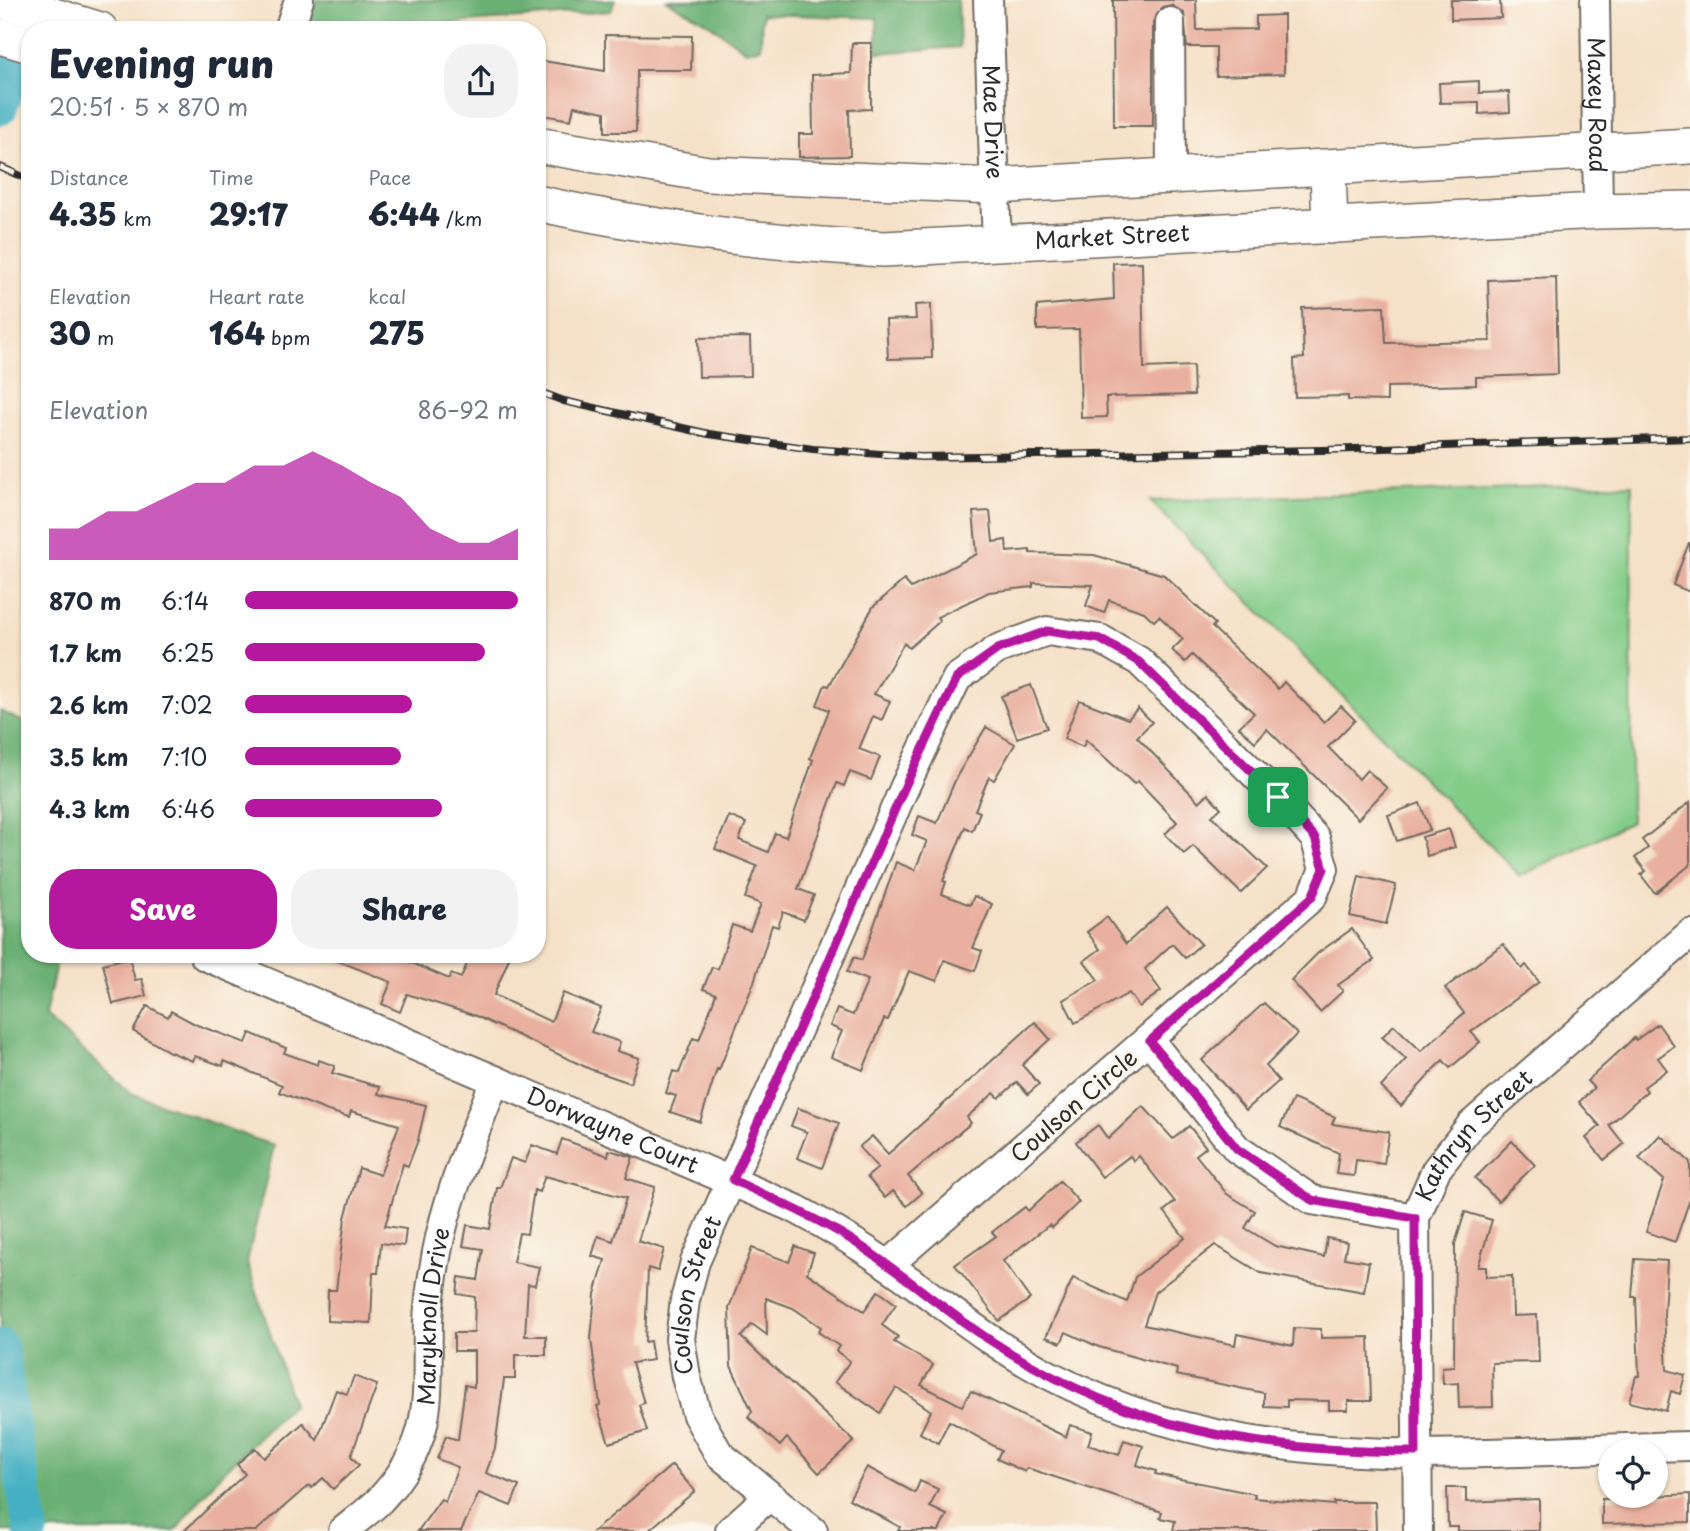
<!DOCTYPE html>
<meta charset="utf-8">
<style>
:root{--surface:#fff;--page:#f2f2f3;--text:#1f2937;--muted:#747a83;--accent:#b5179e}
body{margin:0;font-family:"Playpen Sans",sans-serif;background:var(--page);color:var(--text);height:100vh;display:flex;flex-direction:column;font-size:26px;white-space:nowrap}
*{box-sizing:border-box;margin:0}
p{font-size:23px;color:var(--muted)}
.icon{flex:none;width:38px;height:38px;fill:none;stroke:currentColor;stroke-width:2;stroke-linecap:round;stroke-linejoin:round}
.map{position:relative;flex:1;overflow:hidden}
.sheet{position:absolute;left:21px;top:21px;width:525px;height:942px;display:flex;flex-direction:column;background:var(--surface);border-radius:28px;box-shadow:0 2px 5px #0004}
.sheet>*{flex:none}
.fabs{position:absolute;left:1598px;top:1438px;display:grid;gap:14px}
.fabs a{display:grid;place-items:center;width:70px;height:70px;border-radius:50%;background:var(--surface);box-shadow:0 2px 5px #0004;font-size:35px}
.pin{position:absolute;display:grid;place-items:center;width:60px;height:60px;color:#fff;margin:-30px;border-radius:14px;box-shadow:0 4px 10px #0006}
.round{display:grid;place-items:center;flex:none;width:74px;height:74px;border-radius:28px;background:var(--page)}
.summary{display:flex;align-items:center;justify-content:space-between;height:119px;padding:0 28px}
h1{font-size:38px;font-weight:800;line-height:52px}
.metrics{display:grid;grid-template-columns:repeat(3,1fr);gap:10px;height:119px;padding:7px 28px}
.metrics div{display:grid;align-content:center}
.metrics b{font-size:30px;font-weight:800}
.metrics small{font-size:19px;font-weight:400}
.metrics p{font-size:19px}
.chart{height:196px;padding:14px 28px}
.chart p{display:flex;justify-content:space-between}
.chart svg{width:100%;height:126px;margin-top:7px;fill:var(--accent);opacity:.7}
.button{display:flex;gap:14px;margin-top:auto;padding:14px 28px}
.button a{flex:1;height:80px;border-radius:28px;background:var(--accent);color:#fff;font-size:28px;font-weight:800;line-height:80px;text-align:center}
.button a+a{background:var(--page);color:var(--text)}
ul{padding:0 28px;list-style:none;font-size:23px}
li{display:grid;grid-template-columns:112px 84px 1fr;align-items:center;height:52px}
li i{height:18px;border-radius:9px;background:var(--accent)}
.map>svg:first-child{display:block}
</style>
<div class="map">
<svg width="1690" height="1531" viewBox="0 0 1690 1531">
<rect width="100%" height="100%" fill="#fbf7ec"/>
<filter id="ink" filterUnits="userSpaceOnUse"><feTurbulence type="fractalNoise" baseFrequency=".0143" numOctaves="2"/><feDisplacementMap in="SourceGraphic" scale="14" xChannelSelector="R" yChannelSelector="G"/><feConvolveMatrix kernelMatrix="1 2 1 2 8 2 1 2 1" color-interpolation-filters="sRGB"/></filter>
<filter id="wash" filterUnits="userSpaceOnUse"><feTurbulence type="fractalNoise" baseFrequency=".00686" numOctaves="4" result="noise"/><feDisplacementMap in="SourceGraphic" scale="28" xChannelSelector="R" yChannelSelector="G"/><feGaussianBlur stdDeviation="1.57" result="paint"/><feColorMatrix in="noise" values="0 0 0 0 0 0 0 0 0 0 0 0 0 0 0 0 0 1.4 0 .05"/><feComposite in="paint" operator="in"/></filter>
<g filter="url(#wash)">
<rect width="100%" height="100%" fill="#f5e1c8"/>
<polygon fill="#83cc88" stroke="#577c5a" stroke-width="2" points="1632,484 1631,822 1520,876 1150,501"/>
<g fill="#6ab074" stroke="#4a6e50" stroke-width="2">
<polygon points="316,0 615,0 611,11 456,23 450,30 307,30"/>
<polygon points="665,0 958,0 960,47 877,53 877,18 762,14 761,48 746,51 705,21"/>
<polygon points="0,711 30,725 30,954 58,954 45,1017 131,1093 274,1146 247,1262 293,1404 220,1475 175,1531 0,1531"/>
</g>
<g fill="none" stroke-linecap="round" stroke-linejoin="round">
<g stroke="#45b0c3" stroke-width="35">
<polyline points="0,108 32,16"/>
<polyline points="0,1346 31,1531"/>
</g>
</g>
<g id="blocks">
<g fill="#e9b09f">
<polygon points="1113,0 1196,0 1197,30 1256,29 1256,16 1284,15 1284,74 1216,76 1216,47 1187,47 1184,13 1171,5 1162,7 1153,22 1153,126 1114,126"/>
<polygon points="1451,0 1500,0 1501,18 1451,20"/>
<polygon points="605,35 692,36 691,70 637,70 636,132 605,132 605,112 574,106 571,120 537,114 537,60 605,71"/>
<polygon points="852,43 871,43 871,109 849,110 850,156 799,157 799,134 813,134 812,75 851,73"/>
<polygon points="1479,81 1479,93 1509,92 1510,112 1479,114 1479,102 1440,103 1439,83"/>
<polygon points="1142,262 1144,368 1193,366 1194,395 1106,397 1107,417 1081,418 1079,329 1037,330 1037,306 1114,299 1113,263"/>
<polygon points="1556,277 1558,374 1476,377 1476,385 1387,387 1387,401 1348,400 1348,396 1295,397 1294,359 1304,358 1302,308 1384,306 1386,343 1490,341 1488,280"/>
<polygon points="931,304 932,358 888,359 886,320 916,319 915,305"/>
<polygon points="750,337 751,376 699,377 698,338"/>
<polygon points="990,511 993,542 1006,540 1007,552 1030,550 1030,553 1094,555 1164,575 1215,624 1212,627 1278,689 1284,682 1324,722 1341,706 1355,720 1328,747 1359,779 1367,770 1387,788 1358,819 1267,729 1255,742 1239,727 1254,713 1192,655 1185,662 1172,650 1183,639 1159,616 1154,621 1144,612 1109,600 1104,613 1086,606 1093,585 1033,583 1033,587 989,592 937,617 940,621 909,648 904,643 874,694 890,701 882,720 873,716 859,749 880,757 871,780 850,772 844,786 837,783 798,889 814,895 804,920 783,912 778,927 772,925 754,982 719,1070 717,1069 700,1122 670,1112 676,1096 666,1093 673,1071 679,1073 693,1038 699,1040 716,994 703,989 712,967 718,969 732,925 750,931 761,904 745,898 757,866 715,849 729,816 746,823 739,840 768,852 775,833 786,837 813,760 810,758 829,710 817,705 825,685 829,686 873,607 904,580 911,588 977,554 973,512"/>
<polygon points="1689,543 1690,543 1690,592 1673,585"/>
<polygon points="1031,685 1047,728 1017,738 1001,696"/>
<polygon points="1079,700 1128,719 1138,708 1152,722 1137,737 1199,802 1208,794 1221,808 1212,816 1267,868 1241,893 1193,846 1184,854 1165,834 1177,822 1138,781 1134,784 1086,740 1083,747 1064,739"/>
<polygon points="986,727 1015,744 994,780 989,777 975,810 980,812 972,831 965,827 943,881 946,882 942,894 970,905 974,896 992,904 973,948 982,951 975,971 944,960 937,981 909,971 888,1020 884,1019 863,1070 831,1057 842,1031 830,1026 837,1009 853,1015 868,980 847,972 854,957 862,960 896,862 915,870 927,841 912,835 919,816 937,823 957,776"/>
<polygon points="1690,802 1690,865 1655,893 1641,875 1646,871 1635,858 1648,848 1642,840"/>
<polygon points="1420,803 1430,830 1397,841 1388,815"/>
<polygon points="1449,829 1455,847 1427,856 1422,837"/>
<polygon points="1359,876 1396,885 1386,924 1350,916"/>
<polygon points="1167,907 1201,944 1185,958 1172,944 1145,969 1161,991 1139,1007 1129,993 1075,1023 1063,1000 1098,980 1084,961 1100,949 1087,932 1107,917 1126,944"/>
<polygon points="1352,929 1374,960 1338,985 1343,991 1320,1012 1291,980 1318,953"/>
<polygon points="1503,944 1522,969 1526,965 1539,982 1471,1032 1480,1042 1450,1068 1443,1060 1401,1106 1381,1087 1406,1059 1382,1037 1394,1025 1421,1051 1464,1013 1445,988"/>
<polygon points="321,954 391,954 449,979 451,974 461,978 471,954 497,954 509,958 494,995 551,1022 563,993 601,1008 591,1032 620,1042 617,1051 639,1058 630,1083 590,1069 476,1016 407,994 400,1012 382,1004 391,982"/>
<polygon points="129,957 135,980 142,979 146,996 113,1004 103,964"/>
<polygon points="1264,1003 1297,1034 1266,1066 1279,1081 1246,1110 1202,1060"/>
<polygon points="147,1006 168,1017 171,1011 197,1025 246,1043 250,1033 286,1048 284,1053 318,1065 319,1060 335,1066 332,1073 380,1087 378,1094 426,1105 418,1140 408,1166 403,1164 385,1226 406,1229 404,1246 381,1243 378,1273 373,1273 371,1323 327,1321 328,1290 336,1290 345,1218 359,1168 380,1175 399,1125 351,1111 349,1117 328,1111 279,1092 282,1085 224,1061 223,1066 195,1056 193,1061 170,1052 133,1031"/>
<polygon points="1035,1022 1050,1039 1022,1065 1039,1084 1028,1094 1017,1082 999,1098 994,1093 967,1117 971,1123 908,1176 922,1193 907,1206 893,1191 885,1198 867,1177 878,1168 859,1147 872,1136 888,1154"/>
<polygon points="1658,1024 1674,1046 1658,1058 1667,1070 1644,1087 1647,1091 1609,1125 1624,1144 1604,1160 1586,1138 1600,1126 1579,1102 1594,1088 1587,1081 1634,1038 1636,1040"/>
<polygon points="1293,1099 1335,1117 1332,1124 1389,1132 1384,1164 1356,1160 1354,1176 1336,1174 1339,1153 1280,1127"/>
<polygon points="1143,1106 1173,1139 1189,1126 1206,1147 1196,1155 1227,1194 1255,1211 1245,1228 1275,1246 1324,1257 1327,1238 1347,1242 1344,1258 1369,1262 1364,1292 1261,1273 1215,1245 1155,1292 1144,1325 1235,1345 1237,1334 1293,1346 1294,1328 1321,1329 1321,1338 1369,1337 1371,1401 1348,1401 1348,1410 1329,1410 1329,1401 1287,1400 1287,1407 1264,1406 1264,1393 1176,1375 1177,1369 1099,1347 1066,1332 1061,1343 1046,1337 1073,1278 1127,1302 1135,1277 1185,1238 1164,1211 1175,1202 1139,1156 1134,1161 1130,1156 1102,1177 1076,1142 1098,1125 1108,1139"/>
<polygon points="798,1108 839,1123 822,1168 797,1158 807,1132 791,1126"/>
<polygon points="1660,1135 1690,1162 1690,1199 1675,1242 1646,1232 1664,1180 1639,1158"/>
<polygon points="562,1139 608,1156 609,1150 633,1157 626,1178 655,1187 638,1241 664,1249 658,1271 648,1268 645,1342 650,1341 653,1360 632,1363 644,1403 639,1405 647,1431 609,1443 597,1406 600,1405 591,1339 595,1294 605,1260 592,1256 598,1236 613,1241 626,1198 545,1176 539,1192 534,1190 527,1234 519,1233 513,1262 539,1267 535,1285 528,1284 525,1336 546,1336 546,1355 515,1355 515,1379 504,1379 495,1448 486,1473 519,1486 511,1506 479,1493 461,1531 418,1531 441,1499 445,1502 458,1467 437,1459 446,1436 458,1440 465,1385 474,1387 474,1351 454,1351 454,1333 474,1333 475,1297 457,1294 459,1277 478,1280 483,1249 463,1246 467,1225 490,1229 497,1188 500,1188 511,1158 525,1163 532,1145 557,1154"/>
<polygon points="1512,1141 1535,1165 1498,1201 1475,1178"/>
<polygon points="1060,1181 1079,1202 1052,1228 1049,1225 1003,1261 1030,1299 999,1321 955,1265 996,1236 992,1232 1025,1207 1028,1211"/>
<polygon points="1465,1212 1492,1220 1478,1267 1486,1267 1486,1277 1512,1276 1513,1316 1537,1315 1539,1362 1492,1363 1493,1407 1459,1408 1458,1383 1443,1384 1442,1367 1454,1366 1455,1244"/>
<polygon points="795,1246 814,1253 807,1273 864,1311 878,1291 896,1304 882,1325 898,1337 894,1342 933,1365 921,1385 962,1406 971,1391 1066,1437 1070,1425 1092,1432 1088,1445 1119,1455 1124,1440 1143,1446 1137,1465 1156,1471 1155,1474 1255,1494 1254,1498 1334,1505 1334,1502 1375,1502 1376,1531 1173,1531 1175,1521 1160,1518 1162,1512 1027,1468 1025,1472 997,1459 1001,1450 949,1421 938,1443 920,1433 931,1411 907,1394 896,1388 880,1413 835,1382 850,1361 836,1351 839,1346 818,1332 821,1327 793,1308 766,1298 767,1335 752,1324 741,1337 854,1441 819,1473 787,1438 780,1446 748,1417 752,1411 731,1366 729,1308 752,1248 789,1262"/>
<polygon points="1635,1259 1667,1261 1664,1314 1667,1370 1685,1375 1680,1394 1671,1391 1666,1411 1629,1402 1636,1376 1639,1376 1636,1297 1632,1297"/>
<polygon points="354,1376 377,1385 351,1456 359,1465 333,1489 323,1478 312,1488 309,1485 256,1531 184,1531 245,1474 237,1464 255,1448 264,1458 303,1423 317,1440 336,1390 347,1394"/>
<polygon points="672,1465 695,1491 648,1531 594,1531"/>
<polygon points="867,1467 915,1493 920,1481 938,1489 930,1507 947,1515 939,1531 898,1531 900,1527 849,1499"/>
<polygon points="1447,1488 1466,1488 1466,1502 1539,1499 1539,1531 1458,1531 1458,1527 1448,1527"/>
<polygon points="1690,1494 1690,1522 1602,1524 1602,1499"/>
</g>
</g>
</g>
<g filter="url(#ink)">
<use href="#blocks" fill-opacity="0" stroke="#726b62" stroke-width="2"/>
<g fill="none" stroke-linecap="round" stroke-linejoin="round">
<defs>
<g id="minor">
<path id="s1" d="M988 0 997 245"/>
<path id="s2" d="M1595 0 1598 211"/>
<polyline points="1170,22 1171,174"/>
<polyline points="289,30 299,0"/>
<path id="s3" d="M205 956 796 1209C827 1226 857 1243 886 1264 940 1301 989 1343 1047 1374 1250 1481 1470 1451 1690 1446"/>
<polyline points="1150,1041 1237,1149 1312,1200 1415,1218"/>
<path id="s4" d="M343 1531C355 1521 369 1511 380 1500 437 1439 426 1395 428 1321 429 1298 433 1274 437 1252 448 1192 474 1136 495 1080"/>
<polyline points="730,1531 769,1496"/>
<path id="s5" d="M813 1531 719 1454 697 1415 686 1377 680 1339 685 1300 695 1262 906 784 957 678 998 649 1047 631 1100 639 1139 661 1278 797 1315 838 1324 869 1312 897 888 1265"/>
<path id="s6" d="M1418 1531 1415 1218 1436 1170 1471 1125 1690 934"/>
</g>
<g id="major">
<polyline points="1,0 100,30"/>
<polyline points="0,36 30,45"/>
<polyline points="537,145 708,174 995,186 1690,146"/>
<polyline points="1328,169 1330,226"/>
<path id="s7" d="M537 203C654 229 764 243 884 249L1598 211 1690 209"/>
</g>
</defs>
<use href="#minor" stroke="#726b62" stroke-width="32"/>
<use href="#major" stroke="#726b62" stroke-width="38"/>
<use href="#minor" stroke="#fff" stroke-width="28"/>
<use href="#major" stroke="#fff" stroke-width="35"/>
<defs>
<g id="rail">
<polyline points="0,167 30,180"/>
<polyline points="537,391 564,401 709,434 813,449 921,457 1324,450 1690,438"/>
</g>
</defs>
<use href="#rail" stroke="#2b2b2b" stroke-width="8"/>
<use href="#rail" stroke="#fbf7ec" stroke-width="5" stroke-dasharray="16" stroke-linecap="butt"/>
</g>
</g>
<g fill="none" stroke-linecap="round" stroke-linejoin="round" filter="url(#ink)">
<defs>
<path id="route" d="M1047 631 1100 639 1139 662 1278 797 1315 838 1324 869 1312 897 1150 1041 1237 1149 1312 1200 1415 1218 1416 1452C1259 1452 1128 1430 993 1342 943 1310 898 1269 847 1237 811 1215 771 1198 733 1180L906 784 957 678 998 649Z"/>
</defs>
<use href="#route" stroke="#fff" stroke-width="14"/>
<use href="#route" stroke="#b5179e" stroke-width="9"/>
</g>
<g text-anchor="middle" stroke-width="7" stroke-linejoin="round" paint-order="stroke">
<g font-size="23" fill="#2b2b2b" stroke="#fbf7ec">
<text dy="8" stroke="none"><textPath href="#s2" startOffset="105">Maxey Road</textPath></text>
<text dy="8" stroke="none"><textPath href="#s1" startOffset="122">Mae Drive</textPath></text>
<text dy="8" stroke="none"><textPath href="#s7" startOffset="579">Market Street</textPath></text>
<text transform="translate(1074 1106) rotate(-41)" y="8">Coulson Circle</text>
<text dy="8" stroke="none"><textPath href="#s3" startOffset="443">Dorwayne Court</textPath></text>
<text dy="8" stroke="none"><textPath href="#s6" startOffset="416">Kathryn Street</textPath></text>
<text dy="8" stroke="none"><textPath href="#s5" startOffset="290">Coulson Street</textPath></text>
<text dy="8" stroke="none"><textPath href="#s4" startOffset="245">Maryknoll Drive</textPath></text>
</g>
</g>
</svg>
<div class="fabs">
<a><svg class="icon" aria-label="locate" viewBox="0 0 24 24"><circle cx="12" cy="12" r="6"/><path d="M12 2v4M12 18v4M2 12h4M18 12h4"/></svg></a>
</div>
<div class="pin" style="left:1278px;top:797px;background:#1e9e55"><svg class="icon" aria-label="arrive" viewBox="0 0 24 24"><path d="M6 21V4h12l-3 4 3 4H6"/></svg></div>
<section class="sheet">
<div class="summary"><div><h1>Evening run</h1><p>20:51 · 5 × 870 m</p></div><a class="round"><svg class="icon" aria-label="share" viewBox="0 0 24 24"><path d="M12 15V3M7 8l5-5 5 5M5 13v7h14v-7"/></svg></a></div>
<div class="metrics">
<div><p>Distance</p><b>4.35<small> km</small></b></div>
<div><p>Time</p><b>29:17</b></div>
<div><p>Pace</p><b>6:44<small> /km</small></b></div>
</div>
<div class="metrics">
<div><p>Elevation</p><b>30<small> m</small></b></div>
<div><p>Heart rate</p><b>164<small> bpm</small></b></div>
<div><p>kcal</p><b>275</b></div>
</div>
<div class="chart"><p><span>Elevation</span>86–92 m</p>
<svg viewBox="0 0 160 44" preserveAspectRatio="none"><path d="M0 44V33L10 33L20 27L30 27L40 22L50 17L60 17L70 11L80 11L90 6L100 11L110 17L120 22L130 33L140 38L150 38L160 33V44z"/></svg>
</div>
<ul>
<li><b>870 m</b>6:14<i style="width:100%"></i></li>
<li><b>1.7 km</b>6:25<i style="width:88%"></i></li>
<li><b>2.6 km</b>7:02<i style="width:61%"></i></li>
<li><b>3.5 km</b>7:10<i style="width:57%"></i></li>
<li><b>4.3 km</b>6:46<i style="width:72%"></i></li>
</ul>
<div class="button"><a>Save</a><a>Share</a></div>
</section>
</div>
